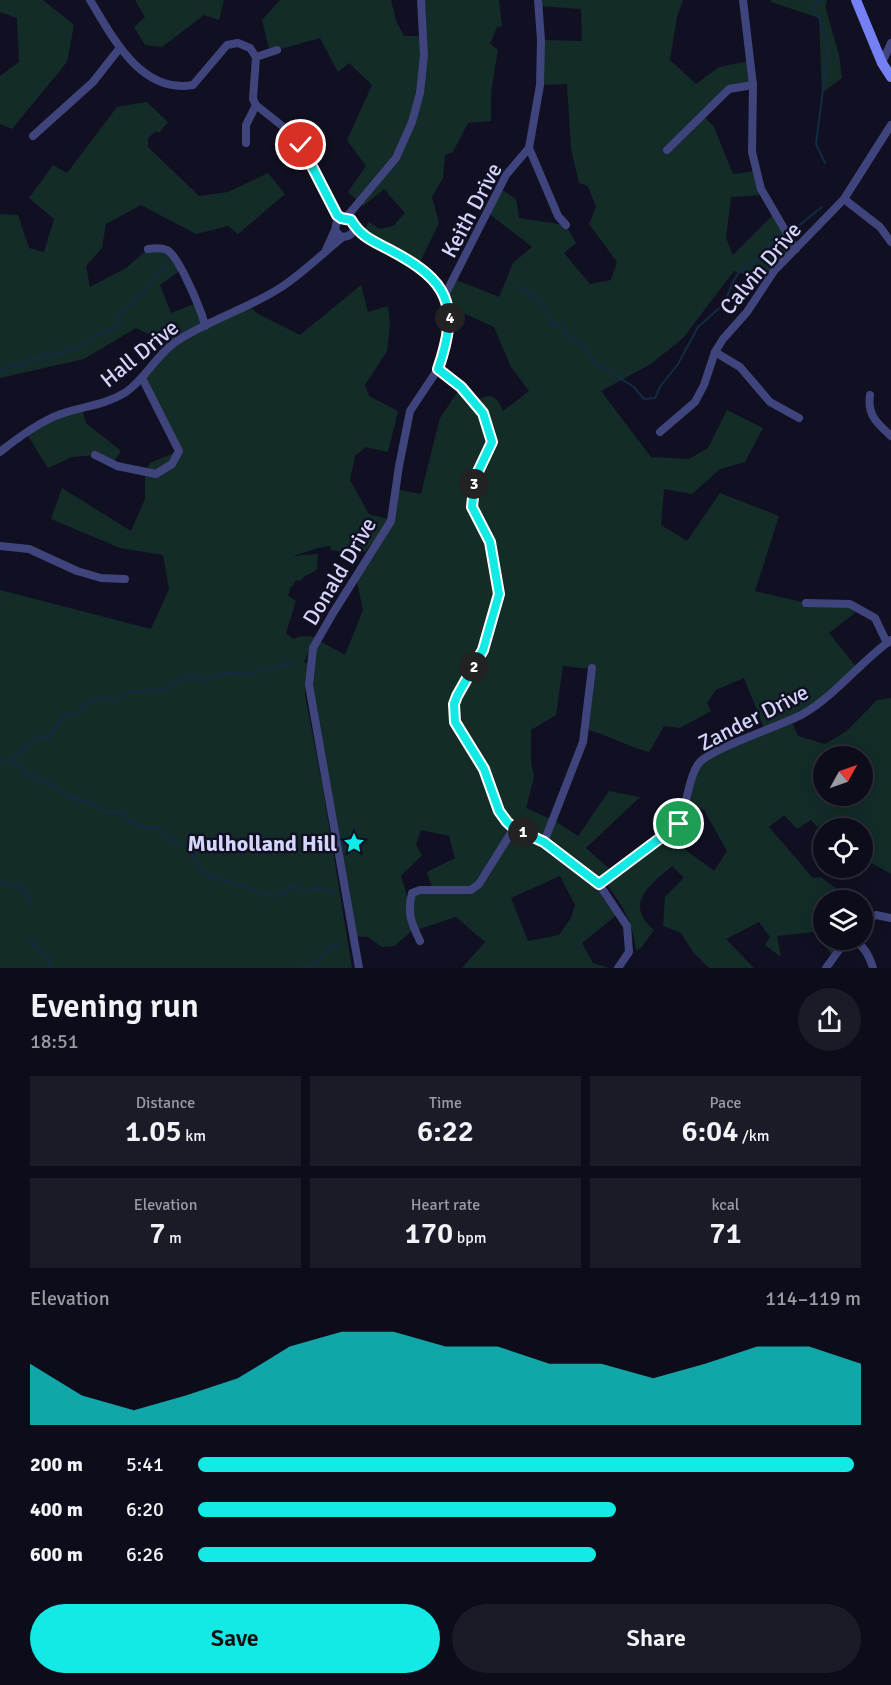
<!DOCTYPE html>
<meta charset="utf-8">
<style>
:root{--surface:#0d0c1a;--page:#1b1a27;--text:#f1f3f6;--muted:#9a9ba2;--line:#2d2c39;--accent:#13e9e5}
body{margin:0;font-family:Signika,sans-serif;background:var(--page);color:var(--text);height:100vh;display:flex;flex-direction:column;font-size:22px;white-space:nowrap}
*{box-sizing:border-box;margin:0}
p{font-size:20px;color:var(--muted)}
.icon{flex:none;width:33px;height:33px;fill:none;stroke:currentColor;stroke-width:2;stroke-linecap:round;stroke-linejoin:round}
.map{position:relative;height:968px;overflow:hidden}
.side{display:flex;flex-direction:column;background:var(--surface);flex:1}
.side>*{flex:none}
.needle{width:39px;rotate:50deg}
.fabs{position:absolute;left:813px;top:746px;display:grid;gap:12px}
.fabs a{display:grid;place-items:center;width:60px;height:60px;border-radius:50%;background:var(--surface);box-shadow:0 3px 15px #0003,0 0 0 2px var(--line);font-size:30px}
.pin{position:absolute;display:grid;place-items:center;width:51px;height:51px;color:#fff;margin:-26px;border:3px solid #fff;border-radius:50%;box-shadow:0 2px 6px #0007}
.km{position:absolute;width:30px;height:30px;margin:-15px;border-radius:50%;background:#222;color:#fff;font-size:16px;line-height:30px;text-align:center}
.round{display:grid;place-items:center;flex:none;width:63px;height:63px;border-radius:32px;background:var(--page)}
.summary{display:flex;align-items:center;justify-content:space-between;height:102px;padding:0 30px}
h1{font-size:33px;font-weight:600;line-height:45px}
.stats{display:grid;grid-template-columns:repeat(3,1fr);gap:9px;height:102px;padding:6px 30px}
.stats div{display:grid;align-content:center;border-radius:0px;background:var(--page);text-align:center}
.stats b{font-size:30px;font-weight:600}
.stats small{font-size:16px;font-weight:400}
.stats p{font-size:16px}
.chart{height:168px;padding:12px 30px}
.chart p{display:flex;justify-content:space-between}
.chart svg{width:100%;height:108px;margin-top:6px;fill:var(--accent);opacity:.7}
.primary-button{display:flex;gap:12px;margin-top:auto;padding:12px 30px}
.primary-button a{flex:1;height:69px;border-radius:36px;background:var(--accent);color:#111;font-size:24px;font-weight:600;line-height:69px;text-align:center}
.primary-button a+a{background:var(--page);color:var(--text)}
ul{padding:0 30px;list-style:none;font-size:20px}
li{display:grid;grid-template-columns:96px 72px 1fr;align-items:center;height:45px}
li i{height:15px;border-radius:8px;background:var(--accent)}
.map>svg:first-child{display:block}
</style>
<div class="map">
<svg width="891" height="968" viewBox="0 0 891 968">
<rect width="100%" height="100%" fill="#111022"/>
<g fill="#132c28" fill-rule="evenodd">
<polygon points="0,0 43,0 74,25 67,62 12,129 0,124 0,76 19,62 17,18 0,12"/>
<polygon points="135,0 224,0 219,20 204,15 162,47 145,45 134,27 145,17"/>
<polygon points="280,0 391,0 396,21 404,36 422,36 421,0 499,0 502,26 497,27 490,44 498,50 491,92 491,121 468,123 453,152 445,155 443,178 432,197 439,223 421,260 421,267 362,234 369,222 380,229 393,226 405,213 384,189 363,206 348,192 366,166 347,140 372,85 349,63 338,72 320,38 270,52 262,20"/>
<path d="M538 0H683L677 17 670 60 696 84 719 67 750 61 753 85 729 90 703 115 714 127 733 174 757 171 765 195 731 197 726 238 733 255 775 213 796 249 768 281 734 271 683 338 651 364 601 391 651 457 689 459 708 448 727 410 763 428 745 462 720 469 692 494 664 489 661 525 687 541 720 493 779 516 755 591 806 603 850 604 860 609 829 633 858 669 821 702 791 720 798 736 825 744 847 731 877 700 891 698V874L866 860H863L862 828H831V825L826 822 817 827 811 820 797 829 784 815 769 827 813 878 821 877 843 894 841 900H824V939H847L833 956 814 932 777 936 781 957 765 945 770 937 759 922 726 939 754 968H709L693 952 681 933 663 926 665 897 684 878 672 866C650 885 623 904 654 930L641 948 636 950C632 920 625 910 608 886L610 881 667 836 714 871 727 851 704 810 687 804 700 762 765 730 744 678 716 690 707 703 711 711 680 728 664 726 649 752C626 746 607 734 584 729L592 669 563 666 556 715 531 730V761L534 777 526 808 553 820 578 836 609 791 640 797 586 848 614 873 599 884 619 913 582 943 593 963 609 968H462L485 942 456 917 410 932 395 946 382 947 368 937 353 936 309 685 318 640 345 655 363 610 356 578 388 525 365 552 352 548 350 553 331 550 330 546 318 548 293 556 318 554 317 569C310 575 307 573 300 581L296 580 293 586H291L288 596 296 601 286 633 293 639 301 636 315 637 304 662 308 664 305 695 322 783 352 968H0V590L151 629 169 589 163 555 120 548 51 519 62 488 131 531 145 499V472L150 463 178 451 142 378 171 345 136 328 84 359 0 378V214L18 215 29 248 44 252 54 219 29 198 53 165 67 173 117 107 147 102 168 122 159 133 156 131 148 138V147L199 196 228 192 268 173 285 194 238 234 228 226 196 234 141 205 106 224 102 248 86 266 90 287 126 268 148 249 169 251 181 270 160 285 171 313 197 303 205 326 248 305 258 314 300 335 361 285 368 312 388 306 390 324 387 351 365 385 369 396 398 411 388 452 366 447 355 456 350 480 369 514 391 520 395 489 421 494 440 418 461 387 474 401C490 393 496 394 503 411L529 391 511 367 494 327 461 312 449 313 445 295 454 279 499 297 513 263 532 247 487 212 499 188 516 199 519 218 566 225 576 243 564 253 590 284 611 280 617 262 589 224 596 207 588 186 579 183 571 149 567 84 540 85 541 40 582 41 581 9 538 6ZM824 756H862V795H824ZM421 830 449 836 455 858 427 872 433 890 412 893 409 903 401 876 422 855 416 845ZM560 876 575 905 571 918 559 935 528 941 511 898Z"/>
<polygon points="771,0 827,0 825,6 839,55 842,78 822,93 819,18 771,2"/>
<polygon points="82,409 86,423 121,451 112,464 95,455 72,457 48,468 26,433 54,416"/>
</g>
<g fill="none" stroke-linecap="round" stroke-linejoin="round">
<g stroke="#122b44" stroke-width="2">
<polyline points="818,0 818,4 812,8 819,18 828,50 816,144 825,163"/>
<polyline points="792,231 822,207"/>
<path d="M515 286C535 293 544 303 551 323L562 327 570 338 585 347 594 362 634 387 644 399 655 398 660 387 678 364 698 327 724 304 733 282 741 268 755 261 774 240 783 237"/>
<path d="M0 372 11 365 24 366 29 359 37 360 43 354 55 355 74 349 86 343 96 335 117 327 120 320 119 315C123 309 129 307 134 302 145 291 157 277 166 264"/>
<path d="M9 759 13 763 19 765C26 777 40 779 51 785 60 789 66 797 75 799 87 802 96 803 106 812H122C131 823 142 829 157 828L170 840 186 845C194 856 198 871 211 877 221 882 227 878 239 886L245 885C252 890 271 898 280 895 284 894 288 888 293 886 302 892 306 893 316 888L335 893"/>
<path d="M0 761C21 759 23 747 38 736L48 738C55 730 59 720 67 714L76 715 89 700 103 698 115 700 133 690C143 695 153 687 163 691L178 681 193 676 204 680 226 673 246 674 277 666 293 664"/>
<polyline points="0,881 13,887 22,885 30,905"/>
<polyline points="28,939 48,958 49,966 51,968"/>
<polyline points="297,968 312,967 329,948 340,944"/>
</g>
<g stroke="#3f447d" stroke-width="8">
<path d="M90 0C113 38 141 94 193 85L227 45 238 43 250 48 256 57 253 99 256 105 291 133 300 143 337 215 341 218"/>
<polyline points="743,0 753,85 752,152 761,189 796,249"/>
<polyline points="256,57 277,50"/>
<polyline points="882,63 891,43"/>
<polyline points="33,136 93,82 119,49"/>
<polyline points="246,143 246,125 256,105"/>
<polyline points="529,148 558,216 566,225"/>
<polyline points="667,150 729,89 753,85"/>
<polyline points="844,199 880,227 891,242"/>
<polyline points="348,218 349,214 396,158 412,122 420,93 424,55 421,0"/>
<polyline points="354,228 370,240 421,267 445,295 450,318 447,342 438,369 410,411 399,466 391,521 333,613 313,648 309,685 359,968"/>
<path d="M148 249C154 248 161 247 167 250 179 256 202 312 205 326"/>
<path d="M326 250 335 230 337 221 341 218H348L354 228C353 235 347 238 340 236L335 230"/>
<polyline points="445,295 506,175 529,148 540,85 541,40 538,0"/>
<polyline points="715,352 740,367 770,402 799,418"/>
<path d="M438 369C467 392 484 405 492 442L475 478 472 507 490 542 499 594 483 650 457 696 455 704V722L484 769 499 811 514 828 544 842 599 884 627 926 629 952 618 968"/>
<path d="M870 395C867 415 877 423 891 436"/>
<polyline points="660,432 695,402 704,385 715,352 723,339 747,312 774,271 844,199 891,125"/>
<path d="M0 452C16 439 34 426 53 417 77 406 103 407 126 392 145 379 155 357 174 343 207 320 249 309 283 286 304 272 323 253 343 237"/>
<polyline points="95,455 117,466 156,474 172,464 179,451 142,378"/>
<polyline points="0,546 29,549 77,571 101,578 125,579"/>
<polyline points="806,603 850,604 875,618 887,643"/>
<polyline points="544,842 583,742 592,668"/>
<path d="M599 884 679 824C687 806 688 778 699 763 711 748 781 726 803 714 836 695 860 662 891 640"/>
<polyline points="862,922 876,915 891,918"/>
<path d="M849 939C863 943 869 955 873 968"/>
<path d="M420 941C411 922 407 914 412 893L420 890H471L479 884 514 828"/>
<polyline points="826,968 847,939"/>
</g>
<polyline stroke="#7480f4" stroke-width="10" points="856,0 882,63 891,77"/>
</g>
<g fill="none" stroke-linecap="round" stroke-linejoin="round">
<defs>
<path id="route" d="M301 145 337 215 341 218 351 220C361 237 373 241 390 250 449 281 460 305 438 369L461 387 483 413 492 442 475 478 472 507 490 542 499 594 483 650 457 696 454 704 455 722 484 769 499 811 507 822 514 828 544 842 599 884 679 824"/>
</defs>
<use href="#route" stroke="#fff" stroke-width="12"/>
<use href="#route" stroke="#13e9e5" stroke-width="8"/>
</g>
<defs>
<symbol id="sight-bare" viewBox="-9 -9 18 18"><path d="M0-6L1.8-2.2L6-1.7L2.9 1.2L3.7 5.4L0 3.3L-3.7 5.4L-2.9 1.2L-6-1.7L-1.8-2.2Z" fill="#13e9e5" stroke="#111022" stroke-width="2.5" paint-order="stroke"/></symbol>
</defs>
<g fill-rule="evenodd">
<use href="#sight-bare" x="339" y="828" width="30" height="30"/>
</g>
<g text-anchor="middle" stroke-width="5" stroke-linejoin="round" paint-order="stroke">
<g font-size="22" fill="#d5d5fc" stroke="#111022">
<text transform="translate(471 210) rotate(-62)" y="8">Keith Drive</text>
<text transform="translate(760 268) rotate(-50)" y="8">Calvin Drive</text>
<text transform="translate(139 353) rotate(-39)" y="8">Hall Drive</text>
<text transform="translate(339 571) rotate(-59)" y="8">Donald Drive</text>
<text transform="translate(753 717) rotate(-27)" y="8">Zander Drive</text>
</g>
<g font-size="22" font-weight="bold" fill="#d5d5fc" stroke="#111022" text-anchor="end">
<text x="337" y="851">Mulholland Hill</text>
</g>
</g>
</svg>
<div class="fabs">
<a><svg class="needle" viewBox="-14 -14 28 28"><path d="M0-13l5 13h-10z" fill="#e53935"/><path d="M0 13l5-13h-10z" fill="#9a9ba2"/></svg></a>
<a><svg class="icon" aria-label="locate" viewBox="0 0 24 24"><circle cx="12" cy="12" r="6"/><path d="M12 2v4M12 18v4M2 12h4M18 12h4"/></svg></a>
<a><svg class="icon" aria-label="layers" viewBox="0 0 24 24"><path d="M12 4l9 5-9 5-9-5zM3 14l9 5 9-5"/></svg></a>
</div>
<div class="pin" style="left:679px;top:824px;background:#1e9e55"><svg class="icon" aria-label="arrive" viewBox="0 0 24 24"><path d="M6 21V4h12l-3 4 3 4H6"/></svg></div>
<div class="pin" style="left:301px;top:145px;background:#d93025"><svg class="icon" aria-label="check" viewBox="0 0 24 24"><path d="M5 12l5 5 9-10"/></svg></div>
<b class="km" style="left:523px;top:832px">1</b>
<b class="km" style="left:474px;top:667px">2</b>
<b class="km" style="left:474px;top:484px">3</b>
<b class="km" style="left:450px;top:318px">4</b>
</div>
<section class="side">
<div class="summary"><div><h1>Evening run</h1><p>18:51</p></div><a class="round"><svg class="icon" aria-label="share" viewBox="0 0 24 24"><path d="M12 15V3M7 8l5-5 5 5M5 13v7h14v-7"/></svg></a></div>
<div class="stats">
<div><p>Distance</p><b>1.05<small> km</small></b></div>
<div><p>Time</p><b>6:22</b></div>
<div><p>Pace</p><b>6:04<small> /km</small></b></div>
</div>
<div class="stats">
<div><p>Elevation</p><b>7<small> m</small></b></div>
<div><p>Heart rate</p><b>170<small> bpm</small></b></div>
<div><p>kcal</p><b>71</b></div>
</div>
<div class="chart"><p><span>Elevation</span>114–119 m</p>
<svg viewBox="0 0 160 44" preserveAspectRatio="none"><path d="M0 44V19L10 32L20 38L30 32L40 25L50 12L60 6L70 6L80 12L90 12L100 19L110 19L120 25L130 19L140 12L150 12L160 19V44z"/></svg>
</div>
<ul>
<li><b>200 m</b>5:41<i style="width:99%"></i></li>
<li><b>400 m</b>6:20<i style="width:63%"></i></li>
<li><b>600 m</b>6:26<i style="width:60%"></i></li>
</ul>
<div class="primary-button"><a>Save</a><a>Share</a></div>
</section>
